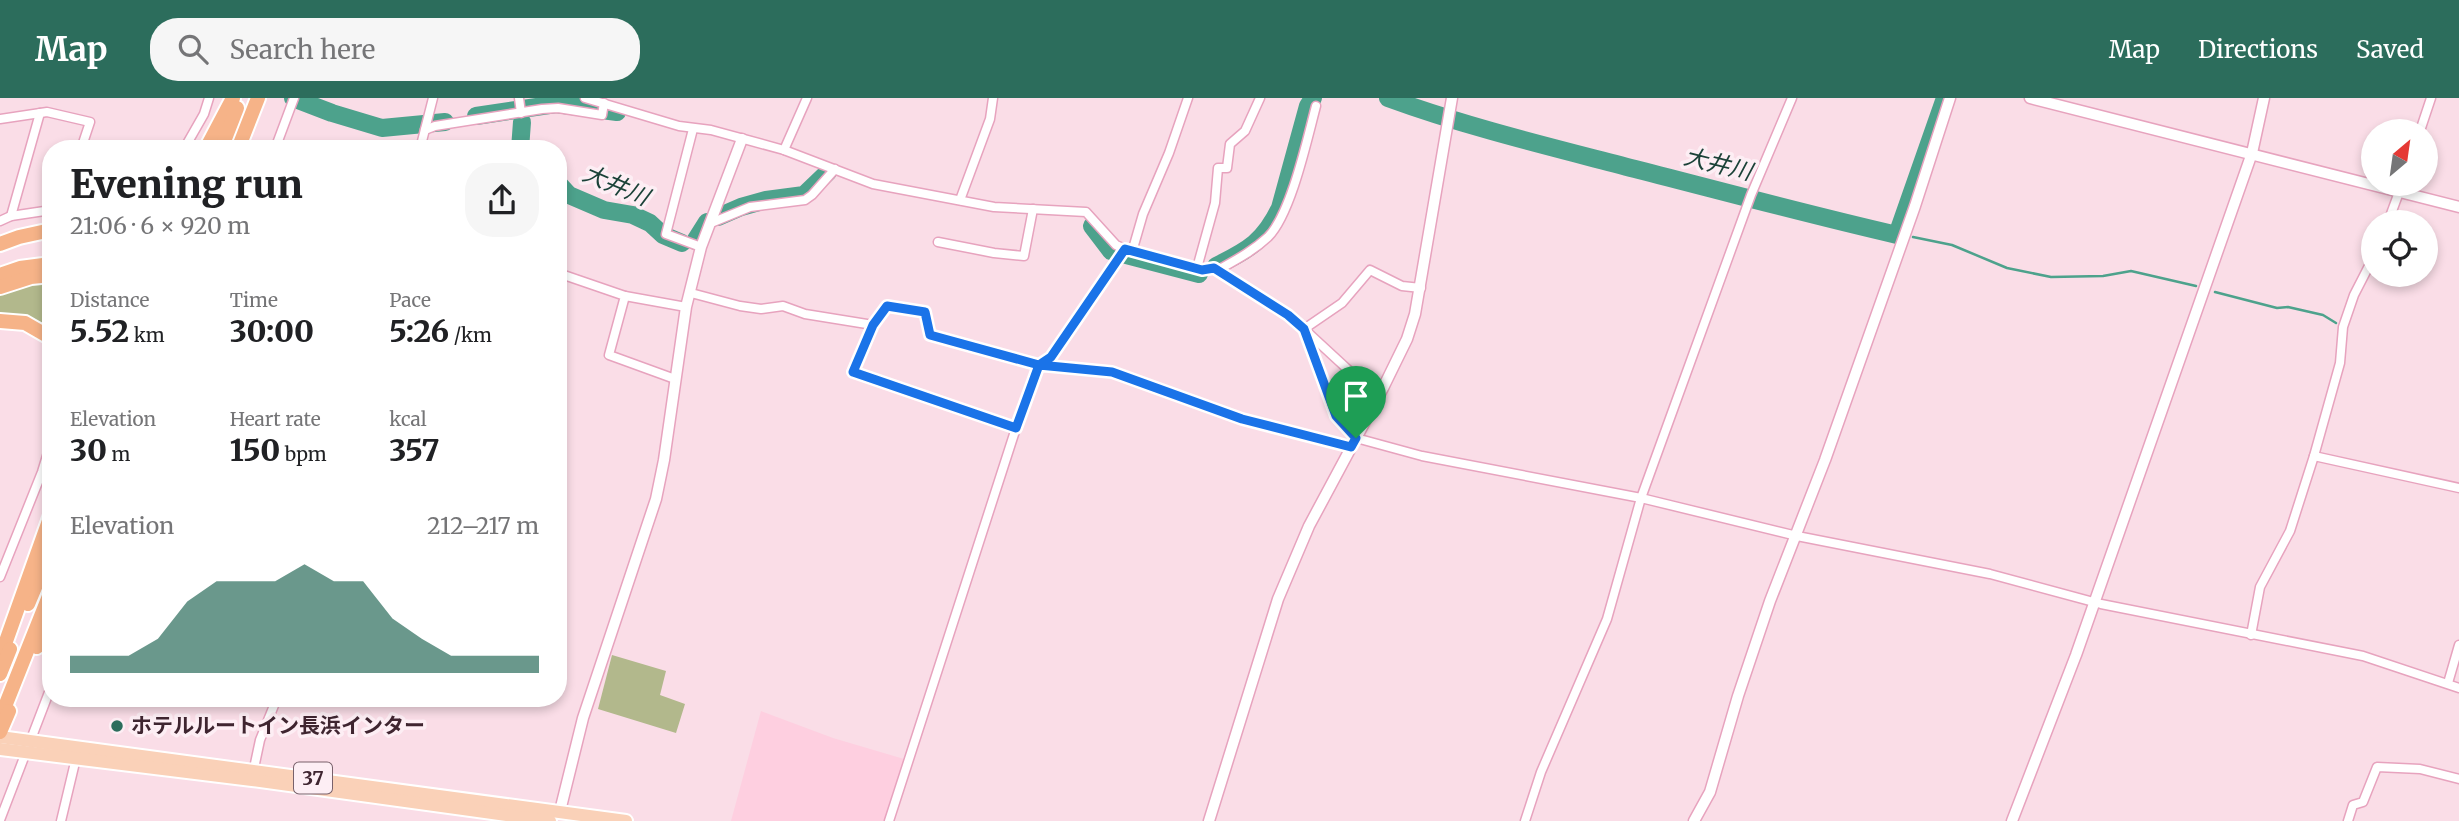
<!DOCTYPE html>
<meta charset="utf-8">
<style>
:root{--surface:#fff;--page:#f6f6f6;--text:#202124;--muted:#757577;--accent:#2c6d5c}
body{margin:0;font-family:Merriweather,"Noto Sans JP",serif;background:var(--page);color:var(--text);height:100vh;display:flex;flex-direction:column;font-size:26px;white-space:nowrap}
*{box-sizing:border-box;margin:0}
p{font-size:23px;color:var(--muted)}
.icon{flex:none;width:38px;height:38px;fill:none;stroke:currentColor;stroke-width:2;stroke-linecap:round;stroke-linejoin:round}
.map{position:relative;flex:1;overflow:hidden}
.sheet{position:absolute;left:42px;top:42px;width:525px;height:567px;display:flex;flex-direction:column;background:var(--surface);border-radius:28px;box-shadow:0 4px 10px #0003}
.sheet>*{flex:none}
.needle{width:46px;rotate:29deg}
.controls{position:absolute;left:2361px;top:21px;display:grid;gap:14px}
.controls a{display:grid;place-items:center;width:77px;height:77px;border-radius:50%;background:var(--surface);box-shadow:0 4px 10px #0003;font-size:35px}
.pin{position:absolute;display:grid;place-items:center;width:60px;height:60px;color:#fff;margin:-72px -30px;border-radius:50% 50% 50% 0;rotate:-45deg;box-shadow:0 0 7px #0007}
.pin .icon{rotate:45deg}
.round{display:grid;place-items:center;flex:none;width:74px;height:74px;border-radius:28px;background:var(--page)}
.summary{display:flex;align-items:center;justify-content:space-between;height:119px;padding:0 28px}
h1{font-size:38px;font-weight:800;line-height:52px}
.figures{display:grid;grid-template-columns:repeat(3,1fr);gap:10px;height:119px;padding:7px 28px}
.figures div{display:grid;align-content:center}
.figures b{font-size:30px;font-weight:800}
.figures small{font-size:19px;font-weight:400}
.figures p{font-size:19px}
.chart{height:196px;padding:14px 28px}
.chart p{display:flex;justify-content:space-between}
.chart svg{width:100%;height:126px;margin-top:7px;fill:var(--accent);opacity:.7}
header{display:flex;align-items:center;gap:42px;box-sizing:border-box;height:98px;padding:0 35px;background:var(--accent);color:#fff}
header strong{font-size:33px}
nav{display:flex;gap:38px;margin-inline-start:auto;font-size:24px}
.search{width:490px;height:63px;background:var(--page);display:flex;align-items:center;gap:18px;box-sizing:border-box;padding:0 24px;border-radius:28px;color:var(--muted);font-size:26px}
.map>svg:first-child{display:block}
</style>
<header>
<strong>Map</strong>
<div class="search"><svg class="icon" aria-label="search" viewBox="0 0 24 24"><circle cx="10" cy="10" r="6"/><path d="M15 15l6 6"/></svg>Search here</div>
<nav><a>Map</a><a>Directions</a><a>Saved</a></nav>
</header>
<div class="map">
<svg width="2459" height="723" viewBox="0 0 2459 723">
<rect width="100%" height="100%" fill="#fadde7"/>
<polygon fill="#fecfe0" points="761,613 833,640 904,661 884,723 731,723"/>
<g fill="#b2b88c">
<polygon points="51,183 51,229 28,218 0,216 0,195 33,184"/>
<polygon points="612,557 666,573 660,597 685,606 676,635 598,611"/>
</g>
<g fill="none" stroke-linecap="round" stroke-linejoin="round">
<g stroke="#4da28c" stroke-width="2.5">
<polyline points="1913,139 1952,147 2007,170 2051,179 2103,178 2131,173 2196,188"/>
<polyline points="2215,194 2277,210 2288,209 2323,217 2336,225"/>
</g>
<g stroke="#4da28c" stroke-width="18">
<polyline points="293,0 332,15 382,30 445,24"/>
<path d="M1388 0C1470 30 1555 50 1639 72 1725 94 1810 117 1897 137L1945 0"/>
<polyline points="476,18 556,6 617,14"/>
<polyline points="520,51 522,24"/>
<polyline points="558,85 569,97 604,112 633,117 650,125 663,137 682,145"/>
<polyline points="718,119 741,109 766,102 804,97 828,74"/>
<polyline points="1092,128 1111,153 1199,176"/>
<polyline points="695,143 707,124"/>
<path d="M1216 168C1249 152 1264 143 1280 110L1308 8 1313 0"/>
</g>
<defs>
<g id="minor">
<polyline points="519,0 521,15"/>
<polyline points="585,0 679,28 711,32 784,52 873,86 994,109 1086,114 1116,147 1125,151 1202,172 1215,170 1288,217 1304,231 1336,318 1356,340 1422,358 1641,400 1797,438 1990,476 2101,506 2363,558 2459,590"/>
<polyline points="0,21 47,14 90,24 81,51"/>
<polyline points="693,31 666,136 701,149"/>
<polyline points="425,32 435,28 542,11 558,10 602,17 604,5"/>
<polyline points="2420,33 2431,0"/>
<polyline points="184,51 204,16 209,0"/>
<polyline points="275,51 294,0"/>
<polyline points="420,51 433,0"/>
<polyline points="784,52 807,0"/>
<polyline points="960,102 990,21 993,0"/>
<polyline points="11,118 40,15"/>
<polyline points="0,123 11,118 51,112"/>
<polyline points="2388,124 2402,86"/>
<polyline points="711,125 750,109 805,102 812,97 835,71"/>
<polyline points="938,144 994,155 1024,158 1033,111"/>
<polyline points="1132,154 1143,116 1169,55 1188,0"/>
<polyline points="2373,160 2354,197 2343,229 2340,265 2314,358 2459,390"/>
<polyline points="1197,170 1215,105 1218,70 1227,70 1230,46 1245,33 1260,0"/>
<path d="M1218 172C1236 162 1253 153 1268 139 1291 116 1307 42 1316 8"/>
<polyline points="558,175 625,198 609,257 675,281"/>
<polyline points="691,195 740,208 761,211 783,208 805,216 873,227 887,208 925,213 930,237 1039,267 1016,330 854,274 873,227"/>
<polyline points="625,198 686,209"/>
<polyline points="1039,267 1112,274 1242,321 1351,349"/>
<polyline points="1039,267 1051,259 1125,151"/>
<polyline points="50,274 51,277"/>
<polyline points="1369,291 1304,231 1342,205 1370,172 1402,188 1421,190"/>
<polyline points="0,479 42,374 51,345"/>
<polyline points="2251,537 2260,489 2290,433 2314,358"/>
<polyline points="2448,585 2459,547"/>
<polyline points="253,675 260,642 277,600"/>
<polyline points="0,722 51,589"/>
<polyline points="61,723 77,656"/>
<polyline points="889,723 1016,330"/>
<polyline points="1525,723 1541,674 1607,521 1641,400 1751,97 1792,0"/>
<polyline points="2348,723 2353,707 2363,704 2377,669 2420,671 2459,681"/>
</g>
<g id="tertiary">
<polyline points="2030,0 2459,109"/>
<polyline points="560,713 583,620 656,401 664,362 686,209 701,149 742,41"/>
<polyline points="1209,723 1278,501 1309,428 1383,290 1407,241 1415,216 1452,0"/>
<polyline points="1694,723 1710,694 1738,598 1770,503 1825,362 1915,108 1950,0"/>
<polyline points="2012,723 2076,557 2252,55 2264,0"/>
</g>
<g id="primary">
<polyline points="0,639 626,723"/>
<polyline points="0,651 252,682 550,723"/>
</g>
<g id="motorway">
<polyline points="206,51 233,0"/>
<polyline points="221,51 237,10"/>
<polyline points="238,51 258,0"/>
<polyline points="0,146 19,139 51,132"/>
<polyline points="0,177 20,170 51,166"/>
<polyline points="0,189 31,179 51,177"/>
<polyline points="0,223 25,225 51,240"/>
<polyline points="28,506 51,451"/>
<polyline points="37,549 51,523"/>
<polyline points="0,560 51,417"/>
<polyline points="0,576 10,551"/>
<polyline points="0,621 51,493"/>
<polyline points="0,634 9,613"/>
</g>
</defs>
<use href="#minor" stroke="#e7a3be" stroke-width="11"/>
<use href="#tertiary" stroke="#e7a3be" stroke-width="13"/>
<use href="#primary" stroke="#fff" stroke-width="16"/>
<use href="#motorway" stroke="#fff" stroke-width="18"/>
<use href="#minor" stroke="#fff" stroke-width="8"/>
<use href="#tertiary" stroke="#fff" stroke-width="10"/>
<use href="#primary" stroke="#fad1b8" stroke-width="12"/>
<use href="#motorway" stroke="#f6b388" stroke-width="14"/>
</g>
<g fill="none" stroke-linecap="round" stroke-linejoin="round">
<defs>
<polyline id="route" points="1356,340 1336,318 1304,231 1288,217 1214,170 1202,172 1125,151 1051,259 1039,267 930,237 925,214 887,208 873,227 853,274 1016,330 1039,267 1112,274 1242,321 1351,349 1356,340"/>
</defs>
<use href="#route" stroke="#fff" stroke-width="14"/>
<use href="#route" stroke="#1a73e8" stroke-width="9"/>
</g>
<circle fill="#2c6d5c" stroke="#fdeef4" stroke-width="2.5" cx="117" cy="628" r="7"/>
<g text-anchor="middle" stroke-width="7" stroke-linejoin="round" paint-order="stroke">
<rect fill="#fdeef4" stroke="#78616b" stroke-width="2" x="294" y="664.5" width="38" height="31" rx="5"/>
<g font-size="19" font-weight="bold" fill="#3f2530">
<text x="313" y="687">37</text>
</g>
<g font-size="21" font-weight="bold" fill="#3f2530" stroke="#fdeef4" text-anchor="start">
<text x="131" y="635">ホテルルートイン長浜インター</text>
</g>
<g font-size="23" font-style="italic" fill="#1b4238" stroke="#fdeef4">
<text transform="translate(1718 66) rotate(14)" y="8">大井川</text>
<text transform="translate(616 87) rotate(23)" y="8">大井川</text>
</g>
</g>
</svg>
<div class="controls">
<a><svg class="needle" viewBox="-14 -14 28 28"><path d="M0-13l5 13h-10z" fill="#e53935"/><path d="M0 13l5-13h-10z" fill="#757577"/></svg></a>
<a><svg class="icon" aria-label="locate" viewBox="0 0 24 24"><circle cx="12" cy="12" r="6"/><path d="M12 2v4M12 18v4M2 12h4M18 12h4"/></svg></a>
</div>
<div class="pin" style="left:1356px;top:340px;background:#1e9e55"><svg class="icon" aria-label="arrive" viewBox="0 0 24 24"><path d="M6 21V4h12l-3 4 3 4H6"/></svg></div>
<section class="sheet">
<div class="summary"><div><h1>Evening run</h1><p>21:06 · 6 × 920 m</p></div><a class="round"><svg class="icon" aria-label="share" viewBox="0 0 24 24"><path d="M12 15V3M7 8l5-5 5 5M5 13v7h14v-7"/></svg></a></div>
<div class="figures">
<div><p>Distance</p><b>5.52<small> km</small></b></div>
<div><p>Time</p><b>30:00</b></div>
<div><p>Pace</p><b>5:26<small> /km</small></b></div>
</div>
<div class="figures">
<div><p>Elevation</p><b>30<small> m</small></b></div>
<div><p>Heart rate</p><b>150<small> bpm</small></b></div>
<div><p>kcal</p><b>357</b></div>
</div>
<div class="chart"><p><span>Elevation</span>212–217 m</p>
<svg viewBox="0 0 160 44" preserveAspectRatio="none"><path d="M0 44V38L10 38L20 38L30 32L40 19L50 12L60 12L70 12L80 6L90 12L100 12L110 25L120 32L130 38L140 38L150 38L160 38V44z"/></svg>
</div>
</section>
</div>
